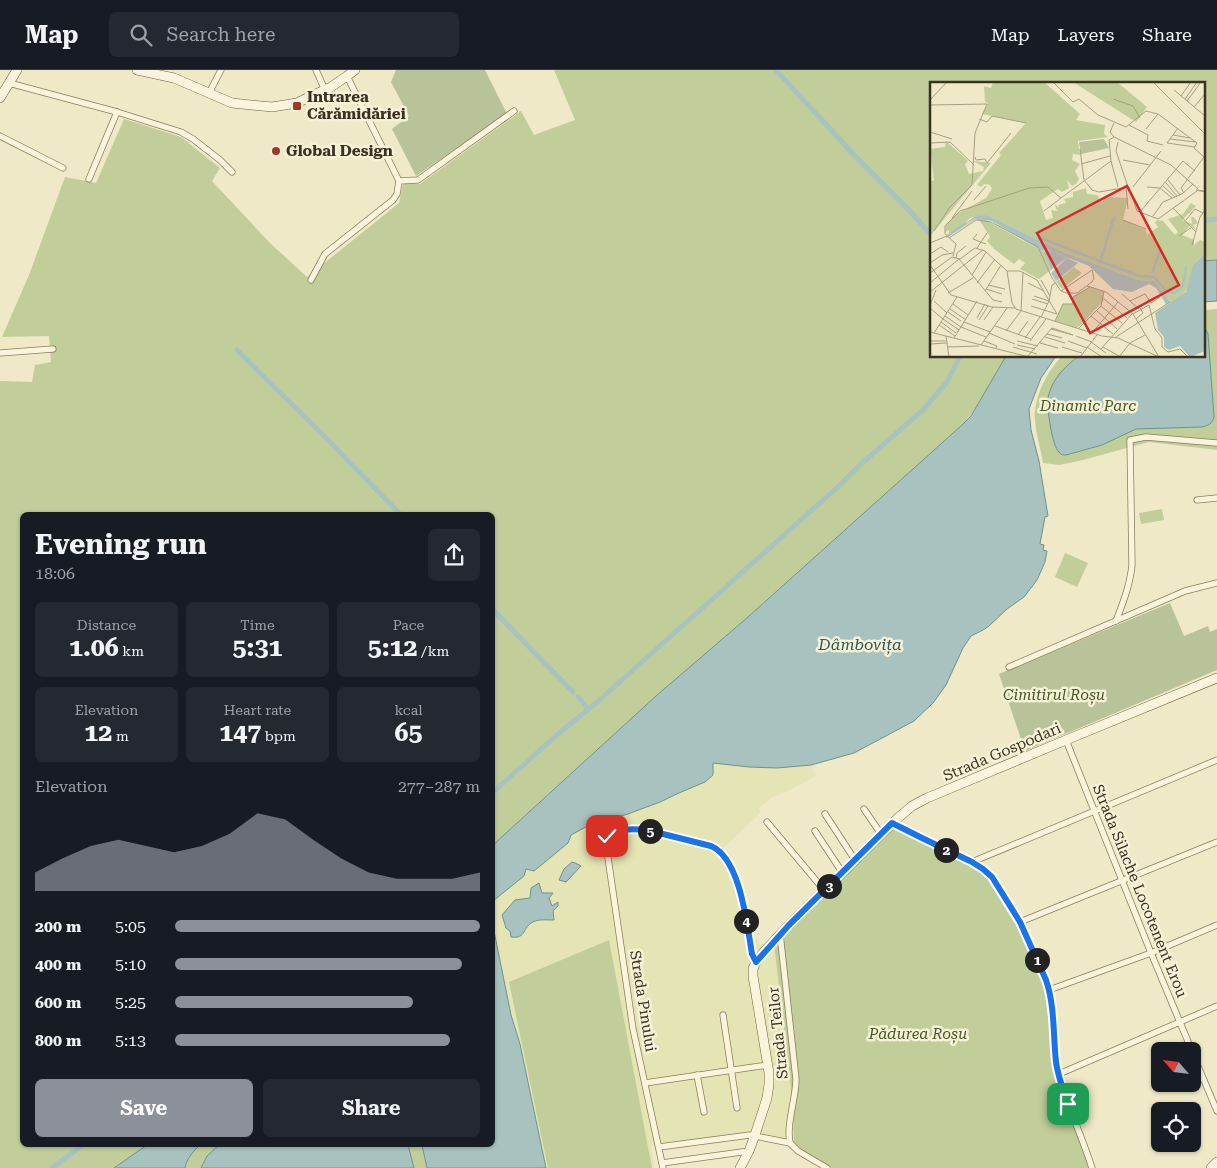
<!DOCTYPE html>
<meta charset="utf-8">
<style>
:root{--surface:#171b24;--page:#242831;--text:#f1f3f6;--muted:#9ea1a6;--line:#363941;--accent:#8c9099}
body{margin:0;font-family:"Roboto Serif",serif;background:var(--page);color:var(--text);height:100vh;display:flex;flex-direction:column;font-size:19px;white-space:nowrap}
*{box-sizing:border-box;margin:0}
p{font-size:16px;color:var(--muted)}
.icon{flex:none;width:28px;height:28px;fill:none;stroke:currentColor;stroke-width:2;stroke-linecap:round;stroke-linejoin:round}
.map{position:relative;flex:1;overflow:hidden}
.drawer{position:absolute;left:20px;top:442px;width:475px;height:635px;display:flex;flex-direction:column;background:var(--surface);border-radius:8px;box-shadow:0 1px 4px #0004}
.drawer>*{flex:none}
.needle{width:32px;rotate:298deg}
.tools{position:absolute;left:1151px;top:972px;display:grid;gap:10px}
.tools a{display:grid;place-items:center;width:50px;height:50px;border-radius:8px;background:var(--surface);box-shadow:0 1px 4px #0004;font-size:25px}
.pin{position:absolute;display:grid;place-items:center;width:42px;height:42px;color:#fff;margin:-21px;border-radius:10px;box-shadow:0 2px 8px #0006}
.km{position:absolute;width:25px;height:25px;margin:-12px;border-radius:50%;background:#222;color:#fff;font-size:14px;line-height:25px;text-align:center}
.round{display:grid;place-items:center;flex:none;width:52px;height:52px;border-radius:8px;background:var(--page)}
.overview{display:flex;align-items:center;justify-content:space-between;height:85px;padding:0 15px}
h1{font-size:28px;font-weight:700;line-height:38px}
.stats{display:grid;grid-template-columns:repeat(3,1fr);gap:8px;height:85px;padding:5px 15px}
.stats div{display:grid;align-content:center;border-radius:8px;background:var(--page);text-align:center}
.stats b{font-size:25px;font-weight:700}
.stats small{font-size:14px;font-weight:400}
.stats p{font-size:14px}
.chart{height:140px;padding:10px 15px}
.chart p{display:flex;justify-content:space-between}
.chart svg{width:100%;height:90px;margin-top:5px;fill:var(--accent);opacity:.7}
.button{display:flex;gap:10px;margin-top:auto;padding:10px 15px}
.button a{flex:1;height:58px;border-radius:8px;background:var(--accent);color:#fff;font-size:20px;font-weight:700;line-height:58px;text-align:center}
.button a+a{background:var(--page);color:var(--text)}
ul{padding:0 15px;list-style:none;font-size:16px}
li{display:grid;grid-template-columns:80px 60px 1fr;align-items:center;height:38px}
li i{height:12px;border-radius:6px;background:var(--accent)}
header{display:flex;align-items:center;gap:30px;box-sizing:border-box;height:70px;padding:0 25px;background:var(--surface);border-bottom:1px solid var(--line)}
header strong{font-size:24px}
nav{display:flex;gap:28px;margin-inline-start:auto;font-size:18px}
.search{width:350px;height:45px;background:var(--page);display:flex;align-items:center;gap:12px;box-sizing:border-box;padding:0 18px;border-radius:8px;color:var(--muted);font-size:19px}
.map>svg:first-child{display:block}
</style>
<header>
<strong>Map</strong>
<div class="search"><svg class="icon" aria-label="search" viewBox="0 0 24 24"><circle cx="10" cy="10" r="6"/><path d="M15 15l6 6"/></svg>Search here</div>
<nav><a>Map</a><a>Layers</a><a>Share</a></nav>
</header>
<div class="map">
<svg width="1217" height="1098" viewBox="0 0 1217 1098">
<rect width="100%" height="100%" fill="#efe9c7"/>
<polygon fill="#e5e4b4" points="713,693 749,697 777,698 811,695 816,706 784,723 772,727 759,738 760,743 719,783 759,874 774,874 793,1038 794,1075 750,1064 651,1076 654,1098 546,1098 520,974 511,945 494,861 493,859 492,831 524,806 525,798 571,765 593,753 628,744 660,732 679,723 705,712 713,705"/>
<g fill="#c1ce9a">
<path d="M554 0H1217V190L1203 191V14H931V286H1006C992 310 980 336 962 355L748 547 656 626 493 775 492 445H22V1075H147L114 1098H0V311L32 312 35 295 51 292 49 266 2 267 29 205 65 107 96 113 124 49 181 67 220 98 212 111 269 172 307 207 399 133 403 114H420L521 41 534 65 575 50Z"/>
<path d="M1217 239V380L1149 372 1079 391 1059 395 1043 393C1041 379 1036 365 1035 350 1033 329 1047 301 1062 286H1203V240Z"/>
<polygon points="1162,439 1164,450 1141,454 1139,443"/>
<polygon points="1065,483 1088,493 1077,517 1055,507"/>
<polygon points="896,759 974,797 989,810 1017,857 1044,918 1056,1002 1061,1020 1089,1098 832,1098 794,1075 793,1038 774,874 890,760"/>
<polygon points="609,870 652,1098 548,1098 509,912"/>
<path d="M200 1075H219L207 1086 201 1098H185C186 1090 193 1081 200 1075Z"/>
<polygon points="408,1075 422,1075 427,1098 414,1098"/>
</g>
<g fill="#b8c399">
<polygon points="396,0 485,0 507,44 416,106 392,59 409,46 391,12"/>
<polygon points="1170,533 1184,566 1208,556 1210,562 1217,559 1217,600 1025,681 999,604"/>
</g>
<g fill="#a8c3bf" stroke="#6e928e">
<polygon points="1217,190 1217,231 1203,232 1203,191"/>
<path d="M1203 259 1206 260 1208 264 1214 347C1212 354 1209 355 1202 357L1136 359 1102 375 1066 385C1062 385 1061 385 1059 382 1052 376 1047 339 1048 329 1048 326 1050 321 1051 318 1057 304 1067 295 1079 286H1203Z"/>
<polygon points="1006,286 1056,286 1041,308 1029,339 1031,360 1039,391 1048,446 1045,447 1040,474 1044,475 1043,480 1047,481 1045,492 1037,510 1024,527 1007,539 989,556 983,560 971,566 963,578 946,615 933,633 914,651 854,683 811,695 777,698 749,697 713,693 713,705 705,712 679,723 660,732 628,744 593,753 571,765 568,773 534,801 526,799 524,806 493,831 493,775 656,626 748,547 962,355 971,346"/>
<polygon points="572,792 575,793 581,796 566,812 559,810 564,799"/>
<path d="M539 813 542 823H553L549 828 552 836 558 832V836L553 841 554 850C548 850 538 849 533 852 522 857 527 869 511 867L510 861 506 858 502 845 515 830 530 828 531 818Z"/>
<polygon points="493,859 494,861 511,945 520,974 546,1098 427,1098 422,1075 492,1075"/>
<path d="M147 1075H200C193 1081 186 1090 185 1098H114Z"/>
<polygon points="219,1075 408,1075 414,1098 201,1098 207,1086"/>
</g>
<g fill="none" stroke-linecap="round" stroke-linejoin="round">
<g stroke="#a8c3bf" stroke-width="5">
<polyline points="776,0 855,86 910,141 931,165"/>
<polyline points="1203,151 1217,149"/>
<polyline points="237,280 327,369 401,445"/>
<polyline points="492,539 573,622"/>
<polyline points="605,625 840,415 862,393 923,340 947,312 960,286"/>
<polyline points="578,627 588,639"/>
<polyline points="492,723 558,664 602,628"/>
<polyline points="52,1098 83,1075"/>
</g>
<defs>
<g id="street">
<polyline points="316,0 325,20"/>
<polyline points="347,6 399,111"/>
<polyline points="9,13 117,42 181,62 193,69 220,90 232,102"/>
<polyline points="209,23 221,0"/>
<polyline points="0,66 63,98"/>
<polyline points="89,109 117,42"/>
<polyline points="311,210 325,184 393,130 397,124 399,111 418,110 514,41"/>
<polyline points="0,283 53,279"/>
<polyline points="1197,430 1217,428"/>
<path d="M1116 551C1123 533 1130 515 1132 495L1130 370 1146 367 1217 373"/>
<polyline points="1009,597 1185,521 1217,513"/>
<polyline points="1066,670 1151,883 1192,981"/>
<polyline points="864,739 881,764"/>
<polyline points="825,744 855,790"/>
<polyline points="767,752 824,820"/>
<path d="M892 753 921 768 972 792 983 799 992 807 1020 852 1049 920C1054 948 1052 977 1059 1004 1067 1036 1082 1066 1092 1098"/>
<polyline points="815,761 842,802"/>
<polyline points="972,792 1217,690"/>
<polyline points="1020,852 1217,772"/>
<path d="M780 864 796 1009C796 1029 786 1054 790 1073L798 1081 827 1098"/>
<polyline points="1049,920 1151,883 1217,855"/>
<polyline points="723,945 737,1038"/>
<polyline points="1192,982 1217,1041"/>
<polyline points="1059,1004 1217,936"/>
<polyline points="697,1005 704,1042"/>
<polyline points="645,1013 768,995"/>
<polyline points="659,1077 750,1065 790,1073"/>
<polyline points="662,1093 749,1081"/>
<path d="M663 1098 633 959 606 774C606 770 605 769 607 766 613 758 638 759 647 760L711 776C741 789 747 856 752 884L756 892"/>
</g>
<g id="secondary">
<polyline points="137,0 174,8 232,33 272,37 297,33 309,27 331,17 347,6 355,0"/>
<polyline points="0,28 17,0"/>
<polyline points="740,1098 749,1081 755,1065 767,1028 769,1014 769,1003 753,906 753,899 756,892 763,883 789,855 899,747 912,736 927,728 1066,670 1217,608"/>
<polyline points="1211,1098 1217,1092"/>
</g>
</defs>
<use href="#street" stroke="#8b7c5c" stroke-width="7"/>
<use href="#secondary" stroke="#6d5d3f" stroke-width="10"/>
<use href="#street" stroke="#f9f4db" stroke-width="5.5"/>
<use href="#secondary" stroke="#f9f4db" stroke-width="9"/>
</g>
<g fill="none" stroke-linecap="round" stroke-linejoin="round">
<defs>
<path id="route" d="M607 766C618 758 634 759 647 760L711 776C741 789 747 856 752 884L756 892 789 855 892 753 922 768 972 792 983 799 992 807 1020 852 1046 910C1055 936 1053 965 1056 992 1058 1006 1063 1020 1068 1034"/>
</defs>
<use href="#route" stroke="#fff" stroke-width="10"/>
<use href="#route" stroke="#1a73e8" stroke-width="6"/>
</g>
<g fill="#9c392b" stroke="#f6f2d7" stroke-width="2">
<rect x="292" y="31" width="10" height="10" rx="2.5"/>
<circle cx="276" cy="81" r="5"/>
</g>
<g text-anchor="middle" stroke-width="5" stroke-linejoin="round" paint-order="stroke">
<g font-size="15" font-weight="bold" fill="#3c3120" stroke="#f6f2d7" text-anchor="start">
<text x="307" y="32">Intrarea<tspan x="307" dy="17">Cărămidăriei</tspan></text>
<text x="286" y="86">Global Design</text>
</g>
<g font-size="15" font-style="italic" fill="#455826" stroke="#f6f2d7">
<text x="1088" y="341">Dinamic Parc</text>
<text x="1054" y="630">Cimitirul Roșu</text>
<text x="918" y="969">Pădurea Roșu</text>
</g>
<g font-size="15" fill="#3c3120" stroke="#f6f2d7">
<text transform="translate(1002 682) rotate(-23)" y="5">Strada Gospodari</text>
<text transform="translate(1140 821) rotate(68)" y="5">Strada Silache Locotenent Erou</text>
<text transform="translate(643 931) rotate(81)" y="5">Strada Pinului</text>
<text transform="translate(778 963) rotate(-96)" y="5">Strada Teilor</text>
</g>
<g font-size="16" font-style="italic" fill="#2f585b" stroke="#f6f2d7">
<text x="860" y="580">Dâmbovița</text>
</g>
</g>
<g transform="translate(930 12)">
<rect width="275" height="275" fill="#efe9c7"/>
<path d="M63 0H114L150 32 146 38 175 43 174 52 178 55 148 59 150 73 143 72 142 78 150 82 145 89 149 97 146 102 142 104 137 98 139 106 132 110 128 107 110 119 116 138 123 136 121 128 129 129 126 127 125 122 129 126 128 123 136 121 134 117 143 115V110L156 106 157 112 167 113 172 120 175 115 198 116 193 138 216 148 217 153 228 145 225 141 227 138 233 139 245 153 248 150 238 137 253 132 261 121 266 124 252 138 262 142 261 135H264L268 141 263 143 266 148 260 143 252 153 264 158V163L270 158 275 160V171L263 183 261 201 253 213 240 221 223 199 209 198 131 169 57 133 40 136 32 144 45 137H54L112 169 117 167 148 179 137 176 109 197 90 187 95 181 89 177 84 182 64 167 57 159 60 155 50 139 46 137 19 154V148L15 150 16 142 27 132 56 116 62 107 60 103 54 102 51 105 47 103 71 73 69 71 96 41 52 32 58 21 55 20 54 4 61 6ZM114 168H117L135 175 121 188ZM143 0H187L217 25 206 40ZM16 59 38 79 35 82 39 92 53 89 54 85 43 79 61 81 0 154V100L4 98 0 67 15 65ZM144 185 152 191 132 207 126 200ZM159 205 173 209 174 218 151 243 146 246 125 239 133 222H143V215Z" fill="#c1ce9a" fill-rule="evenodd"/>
<path d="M174 57 179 66 151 72 149 60Z" fill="#b8c399"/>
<path d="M57 133 131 169 209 198 224 199 240 220 236 222 226 206 219 202 202 210 183 207 159 184 117 167 112 169 62 139 45 137 32 143 46 134ZM117 168 136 175 121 188 114 170ZM275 171V269L260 275 250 264 239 268 234 265V255L228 248 225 231 256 210 263 183ZM137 176 148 181 126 199 121 191Z" fill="#a8c3bf"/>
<path fill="none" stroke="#a8c3bf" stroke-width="2.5" d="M16 155 36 141M108 155 172 180M171 177 184 135M172 180 209 194 224 195 237 210 245 211 253 204 256 185M222 191 231 166"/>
<path fill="none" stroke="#a79f84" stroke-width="1" d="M223 0 275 52M124 1 143 20 149 17 168 33 196 45 216 29 228 32M244 8 275 34M251 14 261 0M183 17 203 24 210 36M255 17 267 0M0 18 17 0M257 19 271 0M0 23 57 22 45 51 42 103 20 125 4 149M264 25 275 12M228 32 267 61 264 66 274 75 251 106 254 111M49 37 57 40 62 34 96 41M199 43 218 53 217 59 233 63M248 46 237 61 265 65M216 47 228 32M0 50 22 57M243 53 260 56M184 55 180 50 184 41M240 57 266 60M188 60 186 69 198 105M0 61 20 60 44 83M150 67 154 98M45 75 46 78 55 77 57 81 81 51M193 78 220 83M181 79 188 105M151 82 180 74M154 98 162 108 169 110 199 105 207 129 228 137 267 109M238 98 250 113M236 101 247 114M233 104 245 115M196 105 198 127M203 105 231 69M217 105 230 106 242 116M275 109 266 108 275 110M44 118 56 104M243 126 266 150M114 129 131 116M210 130 253 79 265 89M223 134 233 120 252 112 263 102M22 136 42 109M193 138 216 147M256 138 265 127 273 131M47 152 43 157 56 162M249 154 262 145M19 156 46 138 61 140 108 165 122 196 131 209 136 211H147L162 200 164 196 162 188 131 209M0 161 17 154M262 163 270 135 275 128M47 166 57 151M0 172 11 165 18 170M23 174 26 162 15 152V144L30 129 99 106 118 105 131 116 181 79 179 58 184 55 241 83 268 107M26 176 27 171 36 164M0 181 12 173 23 171M0 183 21 213 62 225 85 226M77 189H90L107 198 127 232M0 191 22 175 30 177 45 166 55 169 77 189 82 221 86 227 172 254 188 256 229 275M42 193 56 170M111 198 120 214M0 201 29 177 63 218 72 220M47 201 65 177M98 201 114 209M58 203 75 207M157 204 176 210 203 232 229 275M56 207 72 212M55 209 71 183M0 210 53 168M18 211 43 196M192 212 209 227M104 214 119 219M102 217 118 222M174 217 197 236M4 219 17 231M200 219 215 212 221 221 230 215M23 222 38 233M133 222H143V215L160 205M0 223 6 208M101 224 127 232M171 224 192 241M0 226 13 237M20 227 36 238M167 229 187 247M18 230 31 239M203 232 219 223 225 247 232 256V265L238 270 250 267 258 275M15 234 31 245 56 255M161 234 183 252M111 235 119 219 122 203 126 201M47 236 55 222M13 237 29 248M206 237 213 231 210 226M49 238 58 224M54 238 63 225M125 239 133 222M11 240 26 251M34 240 60 250M9 243 25 254M65 244 101 257M121 247 143 253 122 246M148 247 171 224 174 209M76 249 91 229 93 190M0 250 99 275M4 251 27 215M59 251 85 262M162 251 188 220M117 252 132 256M88 253 98 239M16 254 19 275M146 254 162 260M115 255 135 261M186 255 240 220M24 256 47 219M95 256 110 235M0 259H16M54 259 67 264 66 266M87 259 108 264M100 259 116 237M138 259 157 266M161 260 176 271M110 261 128 266M0 262 17 261M51 263 77 226M87 263 105 267M17 265 49 264M83 265 107 272M132 265 152 271M157 265 172 275M173 265 189 274M171 267 202 232M98 274 122 246M150 275 167 253M189 275 200 261 215 253"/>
<path fill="#d62828" fill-opacity="0.15" stroke="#d62828" stroke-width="2.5" d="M197 104 249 203 160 251 107 151Z"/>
<rect width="275" height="275" fill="none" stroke="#3c3120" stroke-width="2.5"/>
</g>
</svg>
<div class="tools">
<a><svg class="needle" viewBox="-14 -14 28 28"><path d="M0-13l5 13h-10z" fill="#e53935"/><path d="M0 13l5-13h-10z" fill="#9ea1a6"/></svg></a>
<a><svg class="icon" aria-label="locate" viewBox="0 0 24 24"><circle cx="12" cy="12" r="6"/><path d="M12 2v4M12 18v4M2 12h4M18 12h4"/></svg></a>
</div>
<div class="pin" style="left:1068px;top:1034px;background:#1e9e55"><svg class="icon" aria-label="arrive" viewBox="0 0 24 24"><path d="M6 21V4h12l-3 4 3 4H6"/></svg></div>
<div class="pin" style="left:607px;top:766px;background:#d93025"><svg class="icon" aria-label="check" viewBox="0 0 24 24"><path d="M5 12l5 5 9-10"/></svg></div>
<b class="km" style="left:1037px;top:890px">1</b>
<b class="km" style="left:946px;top:780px">2</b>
<b class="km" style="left:829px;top:816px">3</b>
<b class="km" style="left:746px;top:851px">4</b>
<b class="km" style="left:650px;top:761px">5</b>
<section class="drawer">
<div class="overview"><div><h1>Evening run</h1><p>18:06</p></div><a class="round"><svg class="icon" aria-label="share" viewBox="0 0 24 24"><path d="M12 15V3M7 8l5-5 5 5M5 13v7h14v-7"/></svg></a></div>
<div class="stats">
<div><p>Distance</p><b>1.06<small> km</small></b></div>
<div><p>Time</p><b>5:31</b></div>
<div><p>Pace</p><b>5:12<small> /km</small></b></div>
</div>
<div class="stats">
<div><p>Elevation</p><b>12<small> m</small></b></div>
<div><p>Heart rate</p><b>147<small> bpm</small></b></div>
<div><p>kcal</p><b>65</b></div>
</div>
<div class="chart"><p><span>Elevation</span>277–287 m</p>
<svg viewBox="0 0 160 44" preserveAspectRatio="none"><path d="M0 44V35L10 28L20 22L30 19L40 22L50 25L60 22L70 16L80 6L90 9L100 19L110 28L120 35L130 38L140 38L150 38L160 35V44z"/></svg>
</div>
<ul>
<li><b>200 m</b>5:05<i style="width:100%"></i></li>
<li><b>400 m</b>5:10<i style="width:94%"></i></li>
<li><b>600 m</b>5:25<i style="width:78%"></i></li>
<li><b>800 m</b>5:13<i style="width:90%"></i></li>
</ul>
<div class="button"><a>Save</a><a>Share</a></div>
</section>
</div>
